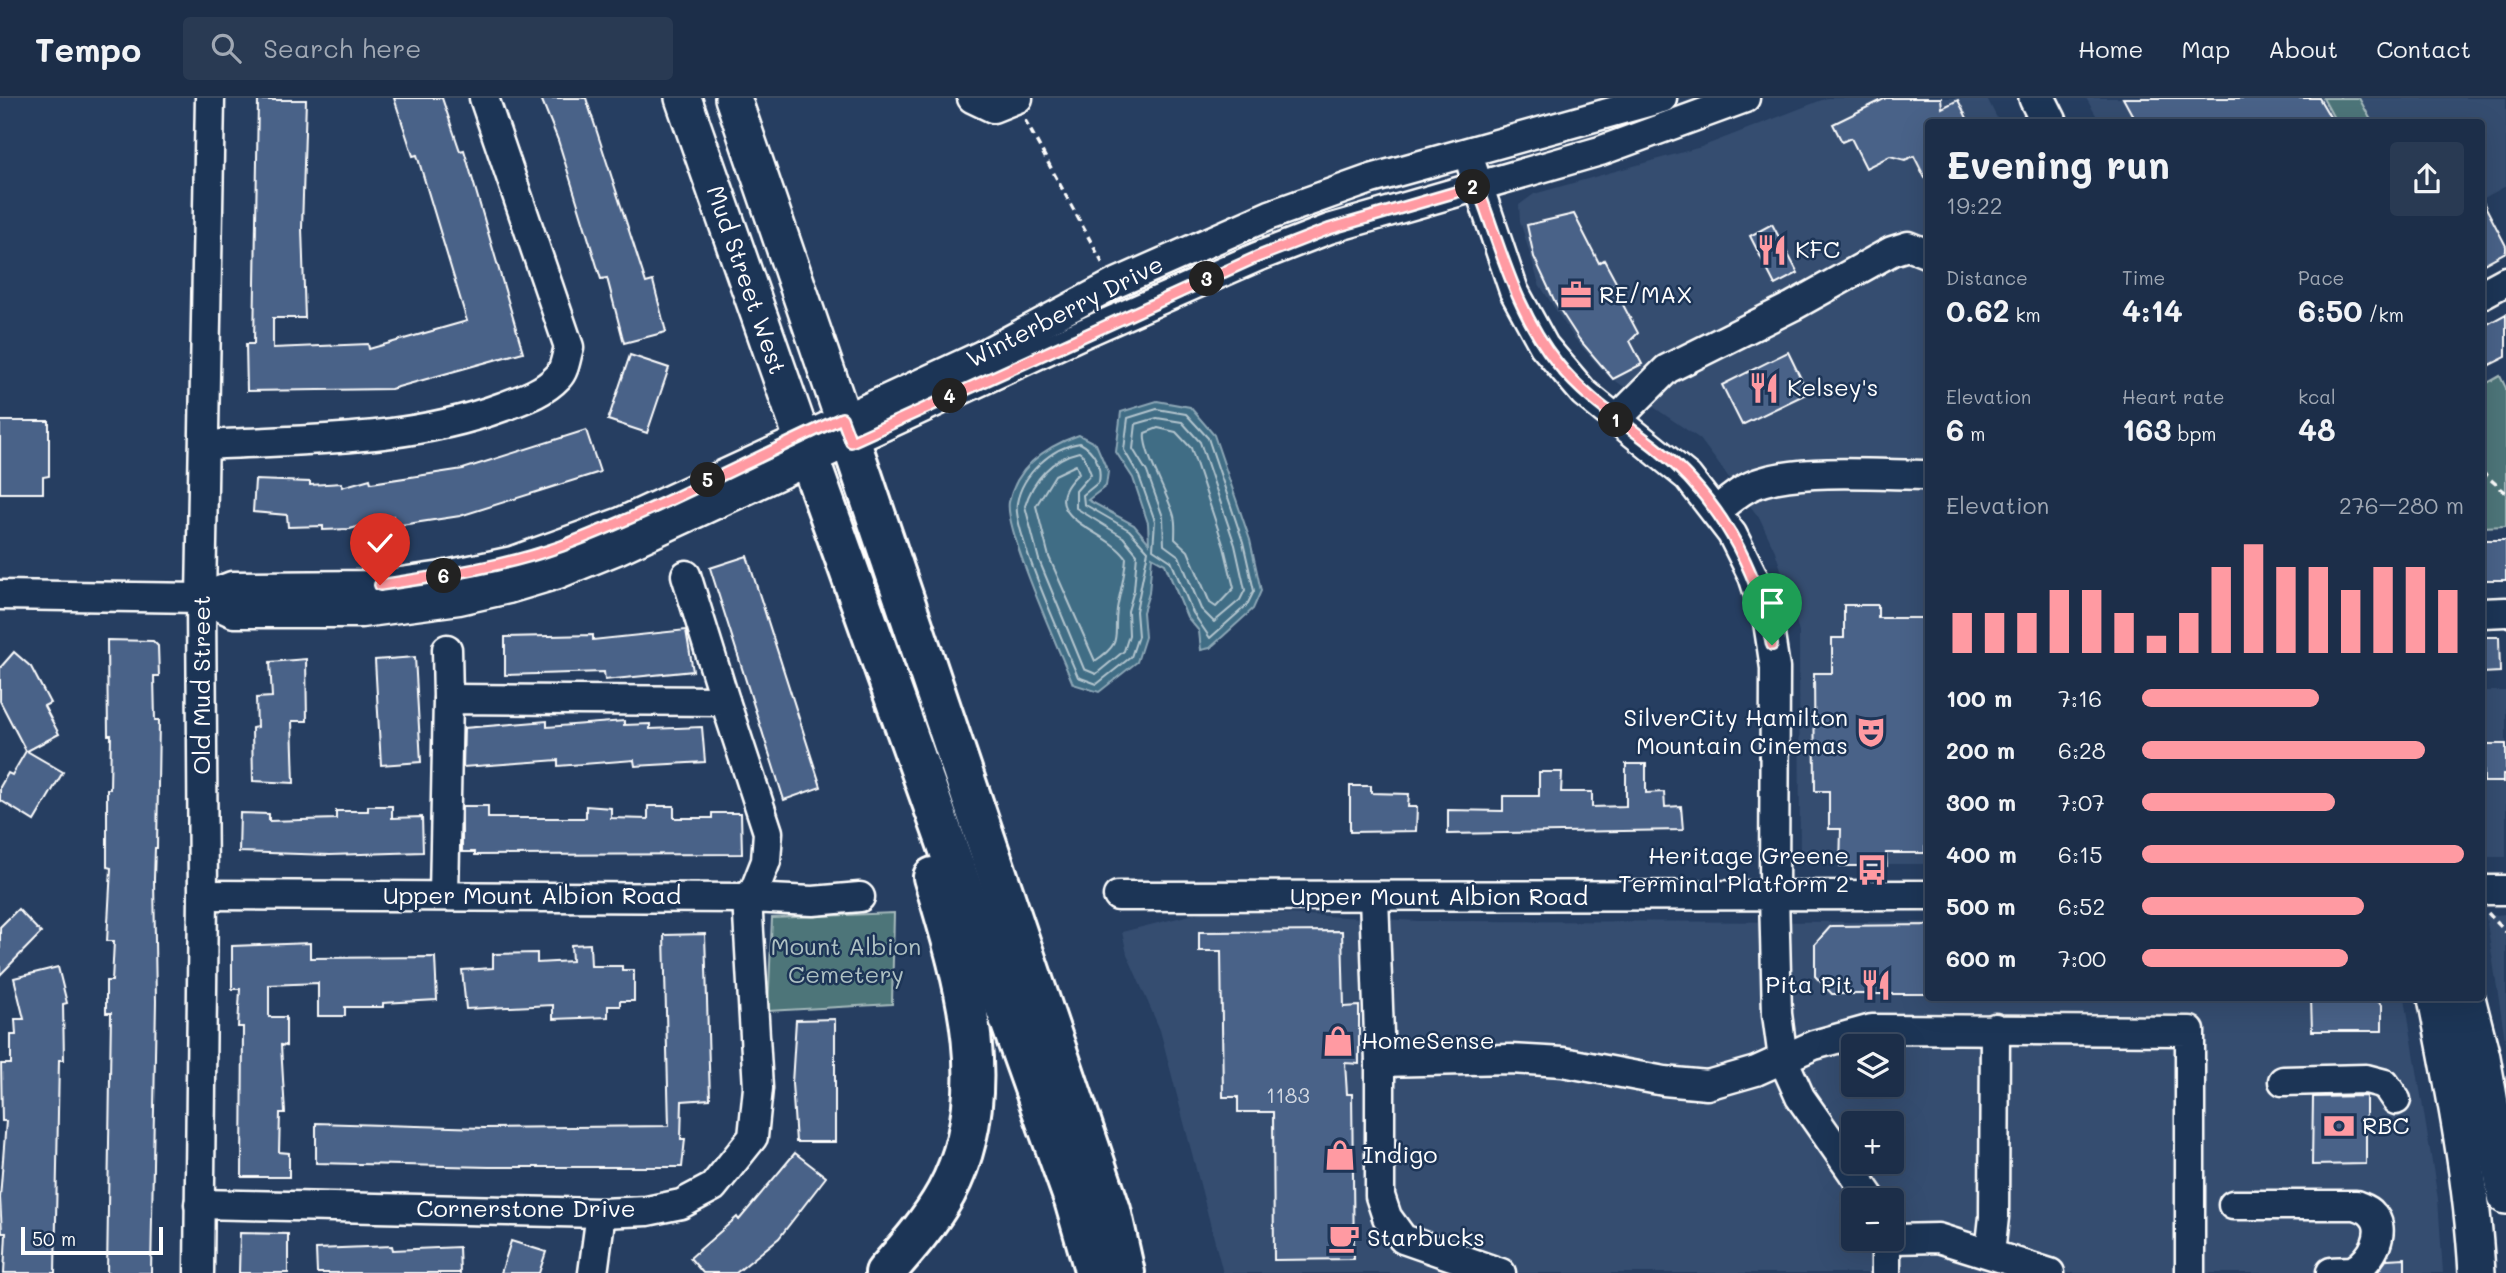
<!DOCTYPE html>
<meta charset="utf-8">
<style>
:root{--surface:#1c2e49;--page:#293a53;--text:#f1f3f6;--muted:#a0a8b4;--line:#3a4a61;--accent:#ff9aa2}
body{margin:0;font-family:Mali,sans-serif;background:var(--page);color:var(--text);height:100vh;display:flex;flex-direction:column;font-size:26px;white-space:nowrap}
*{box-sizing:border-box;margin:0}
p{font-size:23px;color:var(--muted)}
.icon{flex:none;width:38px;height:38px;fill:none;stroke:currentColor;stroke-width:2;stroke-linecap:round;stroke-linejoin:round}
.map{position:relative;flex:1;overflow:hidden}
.side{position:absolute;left:1925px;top:21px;width:560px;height:882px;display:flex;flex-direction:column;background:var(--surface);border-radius:7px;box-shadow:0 7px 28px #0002,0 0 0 2px var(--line)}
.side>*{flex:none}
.controls{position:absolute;left:1841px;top:936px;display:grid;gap:14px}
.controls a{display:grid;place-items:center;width:63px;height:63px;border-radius:7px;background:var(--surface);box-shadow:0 7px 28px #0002,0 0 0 2px var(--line);font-size:35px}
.scale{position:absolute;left:21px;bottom:18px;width:142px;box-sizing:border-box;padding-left:7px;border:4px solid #fff;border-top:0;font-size:19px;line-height:24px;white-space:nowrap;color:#fff;-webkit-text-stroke:5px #1d3557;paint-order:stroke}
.pin{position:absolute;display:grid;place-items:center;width:60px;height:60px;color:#fff;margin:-72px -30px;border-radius:50% 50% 50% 0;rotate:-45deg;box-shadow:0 0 7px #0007}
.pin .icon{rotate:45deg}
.km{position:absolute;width:35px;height:35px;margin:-18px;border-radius:50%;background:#222;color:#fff;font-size:19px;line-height:35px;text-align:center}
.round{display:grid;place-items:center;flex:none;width:74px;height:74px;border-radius:7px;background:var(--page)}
.overview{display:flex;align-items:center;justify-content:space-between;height:119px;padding:0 21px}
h1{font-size:38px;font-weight:700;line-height:52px}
.metrics{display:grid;grid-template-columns:repeat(3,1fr);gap:10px;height:119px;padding:7px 21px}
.metrics div{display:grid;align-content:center}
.metrics b{font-size:30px;font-weight:700}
.metrics small{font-size:19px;font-weight:400}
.metrics p{font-size:19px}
.chart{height:196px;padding:14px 21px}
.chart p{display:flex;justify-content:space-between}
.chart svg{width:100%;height:126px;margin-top:7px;stroke:var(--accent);stroke-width:6}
ul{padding:0 21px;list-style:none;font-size:23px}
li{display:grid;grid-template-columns:112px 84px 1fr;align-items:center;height:52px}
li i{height:18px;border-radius:9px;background:var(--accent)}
header{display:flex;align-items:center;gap:42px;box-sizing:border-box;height:98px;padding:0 35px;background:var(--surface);border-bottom:2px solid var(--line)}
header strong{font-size:33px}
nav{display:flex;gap:38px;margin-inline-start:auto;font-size:24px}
.search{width:490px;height:63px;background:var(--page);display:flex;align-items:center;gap:18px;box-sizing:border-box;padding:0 24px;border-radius:7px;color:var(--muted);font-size:26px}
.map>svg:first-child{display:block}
</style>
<header>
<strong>Tempo</strong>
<div class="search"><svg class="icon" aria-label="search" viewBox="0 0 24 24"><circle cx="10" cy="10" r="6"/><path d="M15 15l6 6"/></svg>Search here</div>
<nav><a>Home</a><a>Map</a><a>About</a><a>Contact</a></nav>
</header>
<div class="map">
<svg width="2506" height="1175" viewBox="0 0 2506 1175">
<rect width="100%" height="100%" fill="#263e61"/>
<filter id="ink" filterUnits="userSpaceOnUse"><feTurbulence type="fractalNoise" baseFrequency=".0143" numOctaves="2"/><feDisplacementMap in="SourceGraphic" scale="14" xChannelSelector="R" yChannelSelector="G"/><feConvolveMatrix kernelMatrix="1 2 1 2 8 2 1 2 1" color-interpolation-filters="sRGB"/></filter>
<g filter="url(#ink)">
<g fill="#354d70" fill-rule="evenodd">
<polygon points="1827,0 1987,0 1999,24 1928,24 1928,766 1800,766 1799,535 1792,505 1775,453 1760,421 1700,341 1607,277 1574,240 1539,186 1520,123 1519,107 1534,96 1701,49"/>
<polygon points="2086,0 2506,0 2506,88 2482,101 2482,24 2100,24"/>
<rect x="2482" y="593" width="24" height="166"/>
<path d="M1210 812 1420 823 1928 824V900H2405L2438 1101 2443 1175H1223L1160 932 1127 856 1122 834ZM1853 948H1892V987H1853ZM1853 1026H1892V1064H1853ZM1853 1102H1892V1141H1853Z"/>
<polygon points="2506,816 2506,948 2486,818"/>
</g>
<g fill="#4d7579" stroke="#a6babc" stroke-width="2">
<polygon points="2323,0 2359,0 2372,24 2336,24"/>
<polygon points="2500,278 2506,290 2506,428 2482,429 2482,288"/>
<polygon points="894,815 892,906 768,913 772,820"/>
</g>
<path fill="#416d85" stroke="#8da7b6" stroke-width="2" d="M1157 303 1190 309 1214 337 1250 442 1261 493 1253 511 1210 550 1201 552 1199 533 1187 519 1165 466 1152 459 1149 495 1143 514 1145 539 1137 564 1099 594 1073 586C1060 554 1004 431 1009 404 1017 368 1047 348 1079 337L1096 346 1108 374 1106 388 1088 402 1134 427 1149 445 1148 425 1133 380 1116 354 1121 314Z"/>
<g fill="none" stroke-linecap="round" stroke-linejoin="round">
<g stroke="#b3c5ce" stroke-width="2">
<polygon points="1157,311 1186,316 1208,340 1243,444 1254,493 1247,507 1210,540 1193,515 1171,463 1153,451 1155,423 1139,378 1124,352 1128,320"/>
<polygon points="1157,320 1182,324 1200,344 1235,447 1245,492 1240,502 1214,524 1201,511 1179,458 1164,447 1163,419 1147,374 1133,351 1136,326"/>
<path d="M1158 330 1176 334 1191 350 1224 449 1234 490 1216 509 1210 505 1188 453 1175 441C1175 434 1176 426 1174 418 1168 396 1142 353 1145 335Z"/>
<path d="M1080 345C1094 352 1102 368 1099 384L1083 397 1084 406 1129 432 1148 453 1136 513 1138 538 1131 559 1097 586 1078 579C1065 547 1012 432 1017 405 1022 376 1052 349 1080 345Z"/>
<path d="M1079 354 1084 358 1091 376 1076 393V410L1123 439 1137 456 1134 492 1128 513 1129 537 1124 553 1096 576 1084 571 1039 462 1025 408C1033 382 1052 360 1079 354Z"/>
<path d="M1076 367 1079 375C1030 419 1107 431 1126 460 1125 478 1120 493 1117 511 1113 539 1124 544 1095 563L1049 459 1036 408 1055 377Z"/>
</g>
</g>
<g fill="#4a6288" stroke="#fff" stroke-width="2">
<polygon points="394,0 442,0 460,53 464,52 523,254 391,291 247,293 246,246 254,246 258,2 306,2 302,130 305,220 273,220 273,250 368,246 369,251 467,223 417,57 413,58"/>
<polygon points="541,0 586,0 646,185 653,183 666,234 624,245 607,180 601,181 558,42"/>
<polygon points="1886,0 1941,0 1942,10 1958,2 1969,24 1928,24 1928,86 1914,58 1905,62 1890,58 1866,70 1851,40 1842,44 1833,26"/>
<polygon points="2123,0 2319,0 2333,24 2136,24"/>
<polygon points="2482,102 2506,148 2506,154 2482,167"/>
<polygon points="1574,116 1599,165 1604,162 1617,186 1613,188 1638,235 1630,243 1642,266 1613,281 1579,241 1555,204 1534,159 1527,127"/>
<polygon points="1772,126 1798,175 1775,187 1750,138"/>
<polygon points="2506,216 2506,259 2482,271 2482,229"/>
<polygon points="1788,254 1808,295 1742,327 1722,287"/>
<polygon points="630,257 669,270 647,335 608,322"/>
<polygon points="0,323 49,323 49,378 43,379 43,395 0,395"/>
<polygon points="586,332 600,374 460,418 394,428 393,418 350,431 323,432 323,428 288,429 287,417 253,414 255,382 310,384 310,387 342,385 342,389 370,381 371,385 463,371"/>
<rect x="2482" y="442" width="24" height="40"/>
<polygon points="747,458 821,689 784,702 710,470"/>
<polygon points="1844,507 1878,507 1878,520 1928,520 1928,749 1925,749 1925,755 1886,755 1887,768 1840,768 1841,731 1829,731 1829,693 1815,693 1814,575 1832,575 1832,540 1844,540"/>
<polygon points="686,532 693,573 605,582 604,574 505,577 505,539 593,537 593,542"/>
<polygon points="2482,539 2499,539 2500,574 2482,575"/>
<polygon points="107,542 153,543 158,548 159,578 154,578 155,622 159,622 157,750 155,750 154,781 156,903 151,1175 107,1175 111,915 106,915 106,883 112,883 114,843 107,843 111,770 107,769 107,691 110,691 111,637 108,637"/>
<polygon points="14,554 31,569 50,605 44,608 59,636 27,653 63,674 34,723 0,702 0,689 8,675 12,677 26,653 0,603 0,570"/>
<polygon points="415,559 421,664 381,667 375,562"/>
<polygon points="306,561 307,623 292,623 294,685 253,683 252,630 257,629 256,600 272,599 270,564"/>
<polygon points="547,623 547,629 624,623 624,627 650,626 650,631 702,629 705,664 635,668 634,662 558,668 558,662 463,669 464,630"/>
<polygon points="2483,646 2506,646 2506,676 2503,676 2503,684 2484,684"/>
<polygon points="1626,666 1646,666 1646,695 1664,694 1665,709 1681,708 1683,732 1448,736 1448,712 1503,713 1503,698 1539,698 1539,674 1562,674 1561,694 1592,694 1592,709 1626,708"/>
<polygon points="1350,688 1371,688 1371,695 1409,696 1408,709 1417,709 1416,733 1350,734"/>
<polygon points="368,708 392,708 392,720 422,719 423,754 330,757 239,754 240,715 269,716 269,723 336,721 336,713 368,713"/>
<polygon points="462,708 488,708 488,720 586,720 586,708 611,710 611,720 648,721 648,708 674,708 674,720 712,720 712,715 741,715 742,756 475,757 475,754 462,754"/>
<polygon points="18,811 41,835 0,877 0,829"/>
<polygon points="1928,827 1928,896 1832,896 1815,878 1815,846 1831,828"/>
<polygon points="1342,833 1344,909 1359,908 1359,966 1345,965 1347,996 1352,996 1354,1161 1274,1162 1273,1014 1238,1014 1238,999 1223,999 1221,853 1199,853 1199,834"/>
<polygon points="705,836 710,1001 682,1003 681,1041 685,1041 682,1069 489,1069 316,1065 316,1025 484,1030 669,1028 664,837"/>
<polygon points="310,845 310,860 435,859 437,902 383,905 383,909 345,909 345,918 318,918 318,885 269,887 269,919 286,919 286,948 281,947 285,1015 280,1015 279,1054 289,1055 289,1079 242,1079 243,929 238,929 240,891 232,891 232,848"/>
<polygon points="590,846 591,868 622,868 622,872 634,872 634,903 620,903 620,908 608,908 608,919 553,921 553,907 466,911 462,872 493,870 493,856 537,855 537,865 572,863 571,847"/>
<polygon points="58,869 67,905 63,906 64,962 59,962 55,1175 4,1175 6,1135 2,1135 0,1100 6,1023 2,1023 1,966 11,966 11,937 16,937 15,921 24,921 14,880"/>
<polygon points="2311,900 2374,900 2382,907 2382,933 2312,933"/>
<polygon points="835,921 835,1044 796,1044 792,985 796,922"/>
<polygon points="2366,998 2366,1066 2312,1067 2313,999"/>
<polygon points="795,1055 826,1079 779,1140 736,1175 703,1175 690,1160 737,1119 739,1122"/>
<polygon points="240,1135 288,1136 288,1175 239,1175"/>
<polygon points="511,1143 546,1154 539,1175 501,1175"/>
<polygon points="392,1148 393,1152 459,1149 460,1175 317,1175 316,1151"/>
<polygon points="2405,1160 2405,1175 2377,1175 2387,1161"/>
</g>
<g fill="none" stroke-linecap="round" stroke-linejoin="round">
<defs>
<g id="minor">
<polyline points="972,0 993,10 1018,0"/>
<polyline points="1472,69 1514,193 1544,248 1584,295 1688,379 1732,436 1753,478 1768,524 1775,570 1774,797 1777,916 1783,961 1800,999 1872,1102"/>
<polyline points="2482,196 2506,183"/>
<polyline points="1616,322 1667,271 1793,208 1892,153 1908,148 1928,156"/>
<path d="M206 347C305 341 408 344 502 309 523 301 543 295 558 279 565 272 566 258 569 249L484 0"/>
<path d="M1716 413C1726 405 1736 396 1747 390 1787 368 1881 377 1928 377"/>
<polyline points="686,477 725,603"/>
<polyline points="0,497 201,500 232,488 380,487 442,478 513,463 621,424 980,258 1114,186 1270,117 1371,81 1662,0"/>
<polyline points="201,500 234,515 361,515 459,502 508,491 558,476 617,452 1082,236 1257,159 1329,131 1600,53 1745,0"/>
<polyline points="2482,515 2506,514"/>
<polyline points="447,551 448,601"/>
<polyline points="2482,792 2506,792"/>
<polyline points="203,797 747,800 813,803 860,799"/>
<polyline points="1118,798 1928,797"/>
<polyline points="1374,799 1380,964 1380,1098 1387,1119 1403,1141 1501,1175"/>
<polyline points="1380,964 1510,961 1563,964 1664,983 1707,987 1756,973 1814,947 1872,931 2190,933 2190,1175"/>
<polyline points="2283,983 2366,981 2385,986 2396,1002"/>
<polyline points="199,1106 601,1115 647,1113 681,1106 713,1089 753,1039 758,990 747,800 755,791 766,763 768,734 725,603 448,601 444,797"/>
<path d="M2233 1107H2356C2360 1109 2368 1111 2371 1115 2389 1131 2372 1163 2354 1172 2348 1174 2337 1173 2331 1174"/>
<polyline points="1892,1141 1938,1140 2050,1175"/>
<polyline points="1990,1155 1994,1119 1995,930"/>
<polyline points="199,1175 203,797 201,500 210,0"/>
<polyline points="593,1175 601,1115"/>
<polyline points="1886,1175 1886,1141"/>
</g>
<g id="major">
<polyline points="683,0 810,363"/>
<polyline points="733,0 851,344"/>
<polyline points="2037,0 2049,24"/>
<path d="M2436 900C2454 991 2472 1082 2477 1175"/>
<polyline points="2467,900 2482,959 2506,1098"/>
</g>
<g id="highway">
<polyline points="851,344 1111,1112 1125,1175"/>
<polyline points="810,363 1074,1102 1095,1175"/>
<path d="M885 1175C907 1150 930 1124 946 1095 1000 995 963 879 933 779"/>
</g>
</defs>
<use href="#minor" stroke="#fff" stroke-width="33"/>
<use href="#major" stroke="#fff" stroke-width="40"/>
<use href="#highway" stroke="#fff" stroke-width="44"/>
<g stroke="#fff" stroke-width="3.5" stroke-dasharray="7 5" stroke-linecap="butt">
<polyline points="1025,22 1103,166"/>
<polyline points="2482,374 2506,395"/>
<polyline points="2488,815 2506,834"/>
</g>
<use href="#minor" stroke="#1d3557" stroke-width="28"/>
<use href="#major" stroke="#1d3557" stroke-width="35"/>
<use href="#highway" stroke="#1d3557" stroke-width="38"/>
</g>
</g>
<g fill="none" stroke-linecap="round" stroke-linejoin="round" filter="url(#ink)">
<defs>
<path id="route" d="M380 487C441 478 503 469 562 448 658 412 749 362 842 320L851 344 1257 159 1329 131 1477 88C1501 150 1515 213 1558 266 1586 301 1621 322 1655 349 1718 399 1757 468 1772 547"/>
</defs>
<use href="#route" stroke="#fff" stroke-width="14"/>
<use href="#route" stroke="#ff9aa2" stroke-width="9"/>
</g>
<defs>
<symbol id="restaurant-bare" viewBox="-9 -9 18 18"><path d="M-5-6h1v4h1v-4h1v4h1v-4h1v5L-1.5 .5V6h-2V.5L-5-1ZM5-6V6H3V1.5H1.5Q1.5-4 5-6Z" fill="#ff9aa2" stroke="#1d3557" stroke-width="2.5" paint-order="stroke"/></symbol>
<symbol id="office-bare" viewBox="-9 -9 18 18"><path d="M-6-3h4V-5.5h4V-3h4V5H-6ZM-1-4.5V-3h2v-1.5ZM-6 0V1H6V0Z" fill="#ff9aa2" stroke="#1d3557" stroke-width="2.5" paint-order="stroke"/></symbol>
<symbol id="theatre-bare" viewBox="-9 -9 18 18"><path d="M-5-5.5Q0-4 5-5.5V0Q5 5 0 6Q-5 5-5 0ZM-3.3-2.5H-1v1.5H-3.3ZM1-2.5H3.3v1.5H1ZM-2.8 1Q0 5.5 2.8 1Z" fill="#ff9aa2" stroke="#1d3557" stroke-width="2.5" paint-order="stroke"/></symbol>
<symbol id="bus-bare" viewBox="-9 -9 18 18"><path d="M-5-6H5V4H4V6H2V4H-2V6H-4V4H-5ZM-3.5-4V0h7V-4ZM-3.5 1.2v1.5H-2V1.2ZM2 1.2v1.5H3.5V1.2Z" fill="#ff9aa2" stroke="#1d3557" stroke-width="2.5" paint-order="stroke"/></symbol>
<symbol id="shop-bare" viewBox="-9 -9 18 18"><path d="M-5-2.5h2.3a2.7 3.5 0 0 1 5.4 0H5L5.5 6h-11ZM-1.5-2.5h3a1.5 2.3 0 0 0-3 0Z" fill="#ff9aa2" stroke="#1d3557" stroke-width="2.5" paint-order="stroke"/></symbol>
<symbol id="bank-bare" viewBox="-9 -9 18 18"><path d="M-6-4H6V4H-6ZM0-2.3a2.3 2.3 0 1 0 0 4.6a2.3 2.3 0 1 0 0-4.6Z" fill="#ff9aa2" stroke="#1d3557" stroke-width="2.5" paint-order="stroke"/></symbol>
<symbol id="cafe-bare" viewBox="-9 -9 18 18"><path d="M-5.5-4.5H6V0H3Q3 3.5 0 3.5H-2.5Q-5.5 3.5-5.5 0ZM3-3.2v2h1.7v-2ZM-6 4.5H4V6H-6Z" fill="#ff9aa2" stroke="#1d3557" stroke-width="2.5" paint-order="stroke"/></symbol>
</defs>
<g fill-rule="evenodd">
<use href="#restaurant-bare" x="1750" y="130" width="44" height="44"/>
<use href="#office-bare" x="1554" y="175" width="44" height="44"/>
<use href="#restaurant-bare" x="1742" y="268" width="44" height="44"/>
<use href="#theatre-bare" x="1849" y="612" width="44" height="44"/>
<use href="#bus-bare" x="1850" y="750" width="44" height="44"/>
<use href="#restaurant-bare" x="1854" y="865" width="44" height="44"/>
<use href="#shop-bare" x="1316" y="921" width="44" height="44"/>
<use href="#bank-bare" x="2317" y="1006" width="44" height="44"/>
<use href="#shop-bare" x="1318" y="1035" width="44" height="44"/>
<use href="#cafe-bare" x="1322" y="1118" width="44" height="44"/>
</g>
<g text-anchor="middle" stroke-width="5" stroke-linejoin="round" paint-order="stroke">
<g font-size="21" fill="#d2d8e1">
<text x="1288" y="1005">1183</text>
</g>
<g font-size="24" fill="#fff" stroke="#1d3557" text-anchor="start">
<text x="1795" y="160">KFC</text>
<text x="1599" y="205">RE/MAX</text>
<text x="1787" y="298">Kelsey's</text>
<text x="1848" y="628" text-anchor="end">SilverCity Hamilton<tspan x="1848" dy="28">Mountain Cinemas</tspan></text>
<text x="1849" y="766" text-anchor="end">Heritage Greene<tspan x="1849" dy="28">Terminal Platform 2</tspan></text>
<text x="1853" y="895" text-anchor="end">Pita Pit</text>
<text x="1361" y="951">HomeSense</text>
<text x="2362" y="1036">RBC</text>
<text x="1363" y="1065">Indigo</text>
<text x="1367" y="1148">Starbucks</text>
</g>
<g font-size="24" fill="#fff" stroke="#1d3557">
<text transform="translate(746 182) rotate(71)" y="8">Mud Street West</text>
<text transform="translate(1065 214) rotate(-27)" y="8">Winterberry Drive</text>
<text transform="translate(202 587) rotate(-90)" y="8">Old Mud Street</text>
<text x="532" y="806">Upper Mount Albion Road</text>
<text x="1439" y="807">Upper Mount Albion Road</text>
<text x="526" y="1119">Cornerstone Drive</text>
</g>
<g font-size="24" fill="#afc1c3" stroke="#1d3557">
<text x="846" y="857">Mount Albion<tspan x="846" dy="28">Cemetery</tspan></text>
</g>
</g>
</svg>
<div class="controls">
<a><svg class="icon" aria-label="layers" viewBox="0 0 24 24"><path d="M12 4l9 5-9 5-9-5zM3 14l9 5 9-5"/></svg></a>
<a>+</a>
<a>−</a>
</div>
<div class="scale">50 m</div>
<div class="pin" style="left:1772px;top:547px;background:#1e9e55"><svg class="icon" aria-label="arrive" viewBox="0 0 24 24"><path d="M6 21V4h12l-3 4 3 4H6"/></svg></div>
<div class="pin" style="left:380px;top:487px;background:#d93025"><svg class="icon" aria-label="check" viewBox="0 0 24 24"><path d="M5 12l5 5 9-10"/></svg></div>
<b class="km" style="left:1616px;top:322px">1</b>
<b class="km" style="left:1473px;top:89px">2</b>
<b class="km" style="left:1207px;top:181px">3</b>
<b class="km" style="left:950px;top:298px">4</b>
<b class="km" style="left:708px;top:382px">5</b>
<b class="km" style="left:444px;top:478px">6</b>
<section class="side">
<div class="overview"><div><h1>Evening run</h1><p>19:22</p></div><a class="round"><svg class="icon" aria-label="share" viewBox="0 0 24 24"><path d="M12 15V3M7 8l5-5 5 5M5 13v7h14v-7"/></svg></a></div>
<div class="metrics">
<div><p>Distance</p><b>0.62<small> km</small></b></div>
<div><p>Time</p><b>4:14</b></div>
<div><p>Pace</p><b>6:50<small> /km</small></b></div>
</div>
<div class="metrics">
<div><p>Elevation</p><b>6<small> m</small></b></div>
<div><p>Heart rate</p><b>163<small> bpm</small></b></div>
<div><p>kcal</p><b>48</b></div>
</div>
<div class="chart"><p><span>Elevation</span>276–280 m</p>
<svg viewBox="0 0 160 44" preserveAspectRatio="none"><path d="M5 44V30M15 44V30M25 44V30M35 44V22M45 44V22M55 44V30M65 44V38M75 44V30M85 44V14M95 44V6M105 44V14M115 44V14M125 44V22M135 44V14M145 44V14M155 44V22"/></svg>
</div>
<ul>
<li><b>100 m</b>7:16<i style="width:55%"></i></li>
<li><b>200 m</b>6:28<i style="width:88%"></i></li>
<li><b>300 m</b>7:07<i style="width:60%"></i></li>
<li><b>400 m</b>6:15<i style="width:100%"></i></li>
<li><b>500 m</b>6:52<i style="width:69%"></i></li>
<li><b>600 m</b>7:00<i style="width:64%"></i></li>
</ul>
</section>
</div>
